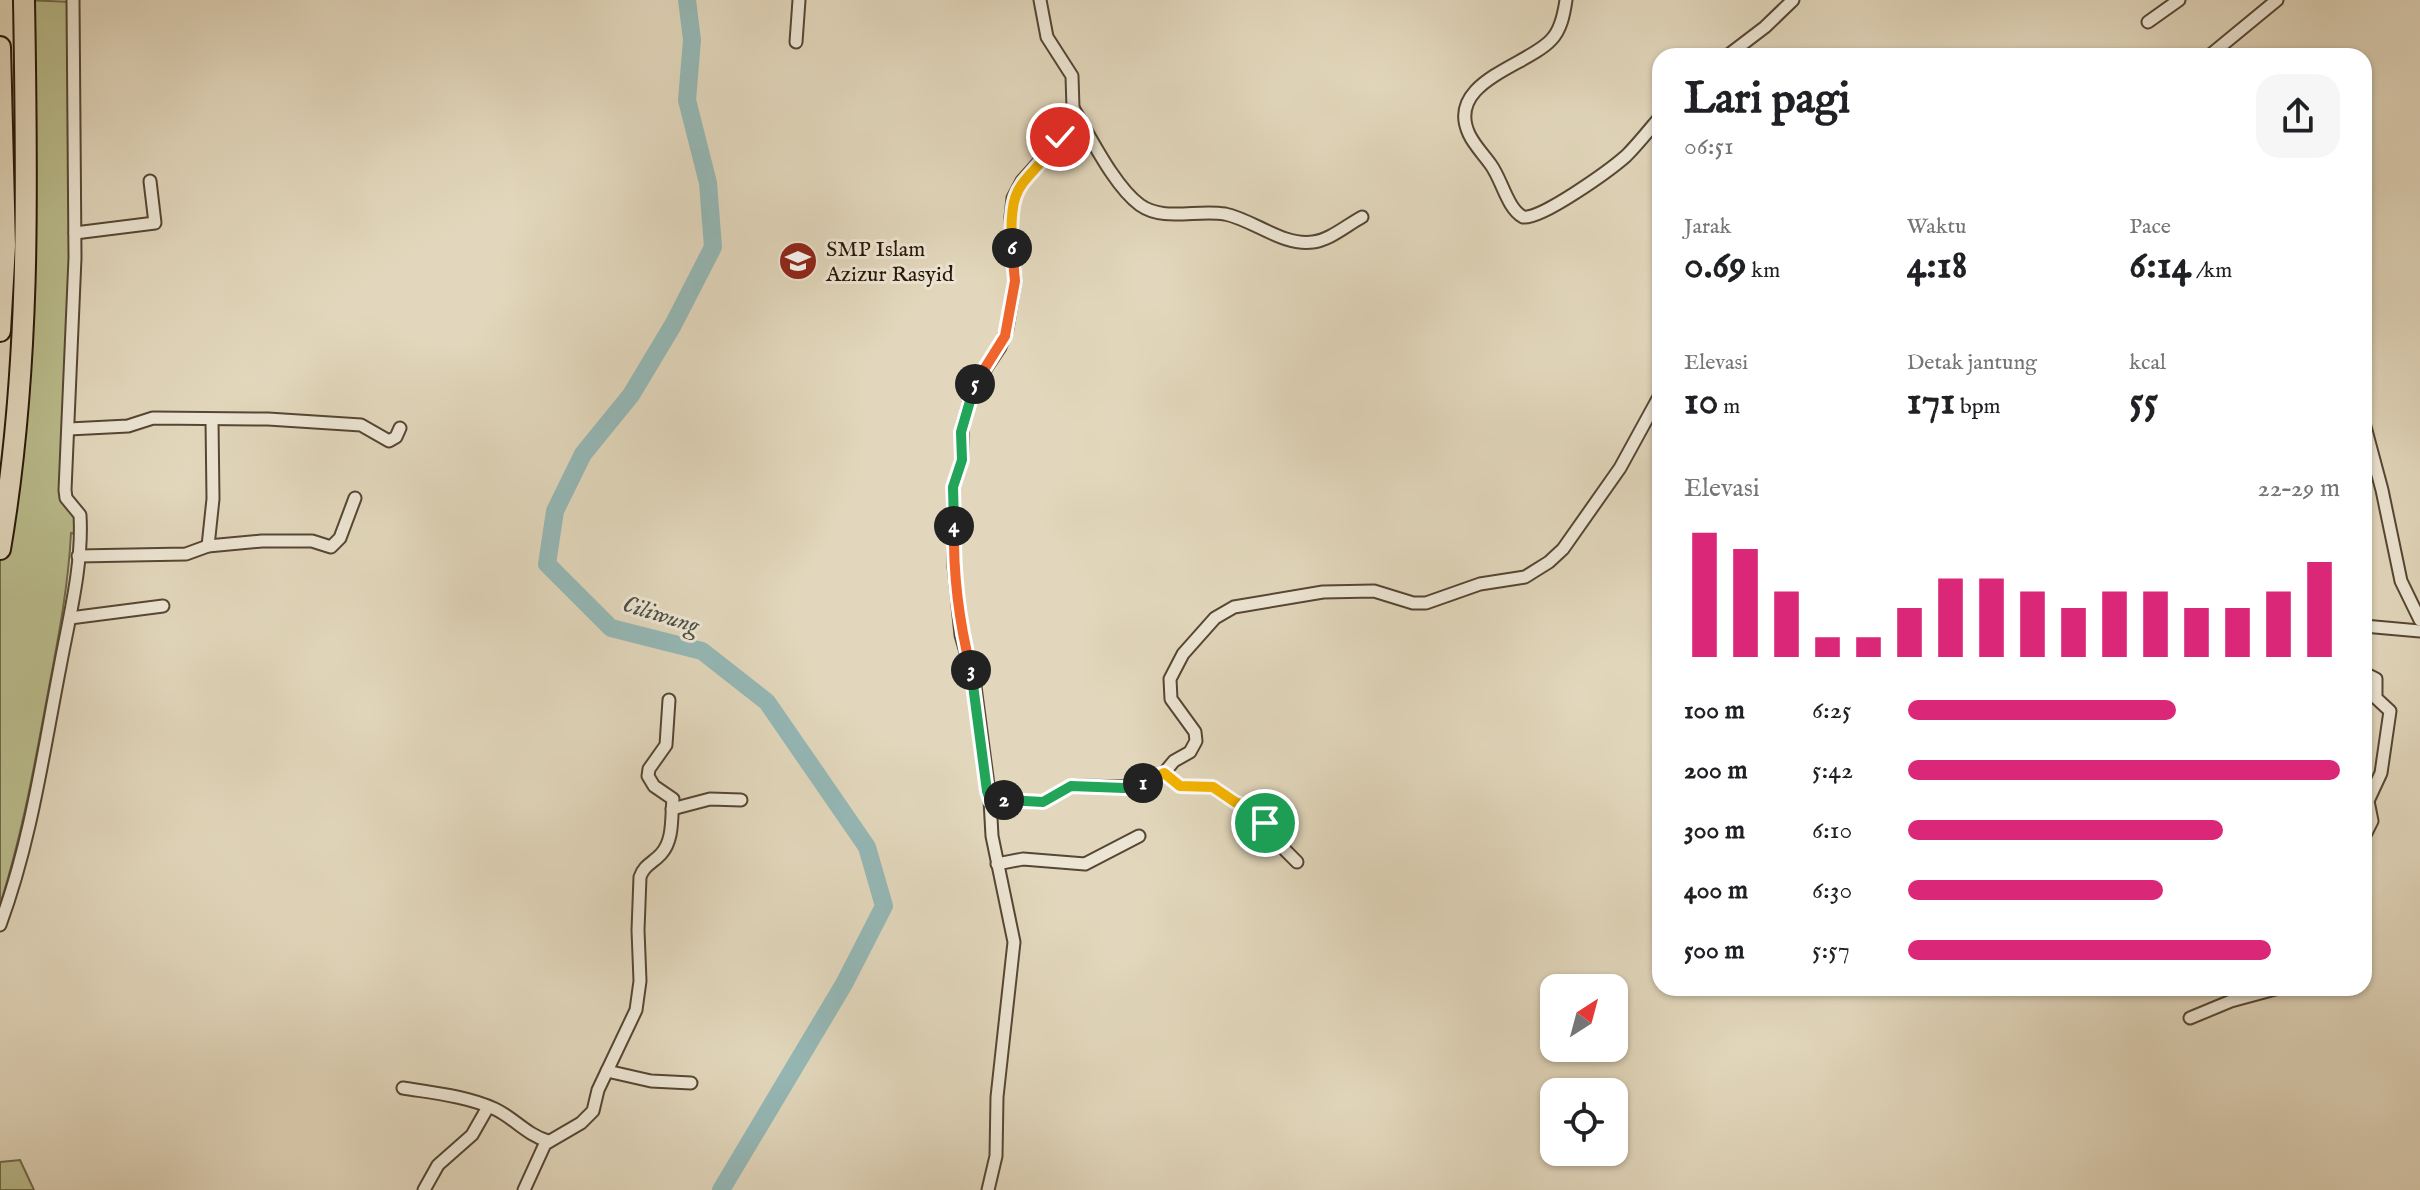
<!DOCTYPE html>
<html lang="id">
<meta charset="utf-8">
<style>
:root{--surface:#fff;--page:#f6f6f6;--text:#202124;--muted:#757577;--accent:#db2777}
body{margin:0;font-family:"IM FELL English",serif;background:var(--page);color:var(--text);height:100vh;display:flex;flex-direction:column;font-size:30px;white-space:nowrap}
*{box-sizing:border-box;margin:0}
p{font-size:26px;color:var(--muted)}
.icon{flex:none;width:44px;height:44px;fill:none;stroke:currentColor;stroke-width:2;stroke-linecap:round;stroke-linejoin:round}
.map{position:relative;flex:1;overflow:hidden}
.panel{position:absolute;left:1652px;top:48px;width:720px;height:948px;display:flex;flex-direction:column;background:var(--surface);border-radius:24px;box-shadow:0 2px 6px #0004}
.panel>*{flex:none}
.needle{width:52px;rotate:36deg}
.controls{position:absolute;left:1540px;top:974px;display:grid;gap:16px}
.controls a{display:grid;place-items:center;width:88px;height:88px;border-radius:16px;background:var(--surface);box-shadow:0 2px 6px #0004;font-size:40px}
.pin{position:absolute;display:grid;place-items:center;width:68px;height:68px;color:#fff;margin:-34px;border:4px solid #fff;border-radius:50%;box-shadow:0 2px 8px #0007}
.km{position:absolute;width:40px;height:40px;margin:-20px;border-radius:50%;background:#222;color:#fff;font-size:22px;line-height:40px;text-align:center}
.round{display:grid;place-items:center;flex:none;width:84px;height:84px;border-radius:24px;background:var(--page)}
.overview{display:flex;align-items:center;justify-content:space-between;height:136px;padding:0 32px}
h1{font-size:44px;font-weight:700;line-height:60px}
.figures{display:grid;grid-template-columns:repeat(3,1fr);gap:12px;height:136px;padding:8px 32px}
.figures div{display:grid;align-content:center}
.figures b{font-size:40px;font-weight:700}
.figures small{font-size:22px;font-weight:400}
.figures p{font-size:22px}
.chart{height:224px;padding:16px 32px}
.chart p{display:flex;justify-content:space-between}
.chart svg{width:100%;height:144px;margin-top:8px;stroke:var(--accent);stroke-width:6}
ul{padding:0 32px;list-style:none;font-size:26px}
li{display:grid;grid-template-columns:128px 96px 1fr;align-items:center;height:60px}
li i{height:20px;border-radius:10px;background:var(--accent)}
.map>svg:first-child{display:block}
</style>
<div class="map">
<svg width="2420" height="1190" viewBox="0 0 2420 1190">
<rect width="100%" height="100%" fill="#e2d7bc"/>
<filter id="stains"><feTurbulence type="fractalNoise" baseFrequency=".0025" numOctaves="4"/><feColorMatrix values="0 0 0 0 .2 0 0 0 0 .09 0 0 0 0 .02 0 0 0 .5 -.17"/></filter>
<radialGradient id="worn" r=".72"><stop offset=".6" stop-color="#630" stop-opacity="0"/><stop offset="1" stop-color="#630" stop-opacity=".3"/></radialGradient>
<g fill="#babc8c" stroke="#70694a" stroke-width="2">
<path d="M24 0 73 2 76 133 65 490 77 509 80 535 71 533C68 594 55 654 44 714 32 779 20 842 0 905V549L13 453Z"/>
<polygon points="20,1160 34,1190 0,1190 0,1162"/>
</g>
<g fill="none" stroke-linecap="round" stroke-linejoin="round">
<polyline stroke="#95b8b6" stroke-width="18" points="687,0 692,40 687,100 708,183 713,247 673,325 631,395 583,454 555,511 547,564 611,628 702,651 767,702 867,847 884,906 844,984 721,1190"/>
<defs>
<g id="street">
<path d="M1566 0C1564 14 1561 30 1551 40 1527 66 1445 82 1469 134 1474 145 1484 155 1491 165 1502 180 1507 208 1523 217 1541 220 1610 170 1626 156 1638 144 1649 130 1660 117"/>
<polyline points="2148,22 2179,0"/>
<polyline points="796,42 799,0"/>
<polyline points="1727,56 1765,27 1793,0"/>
<polyline points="2209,56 2277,0"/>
<path d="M1073 108C1090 136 1114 186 1140 205 1164 222 1197 209 1225 214 1254 220 1282 246 1313 242 1330 240 1347 225 1362 217"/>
<polyline points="75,233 155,223 150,181"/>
<polyline points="2364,423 2382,490 2401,581 2420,620"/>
<polyline points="69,429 128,426 153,418 268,419 361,425 389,441 396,437 400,428"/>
<polyline points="208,546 213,499 212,420"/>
<polyline points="78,556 186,554 208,546 262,541 312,541 331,547 340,538 355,498"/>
<polyline points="70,618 163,606"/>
<polyline points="2364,626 2420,631"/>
<polyline points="2364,673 2376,679 2376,698 2390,711 2381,773 2368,801 2372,821 2364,837"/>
<polyline points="1164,773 1174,761 1190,752 1196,741 1195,732 1171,699 1170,679 1183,654 1215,618 1234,607 1323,592 1374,591 1413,603 1426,603 1480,584 1525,577 1549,562 1563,549 1620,468 1660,395"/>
<polyline points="990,800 1043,802 1071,786 1138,787 1164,773 1180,786 1213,787 1235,802 1261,812 1269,834 1297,862"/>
<polyline points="672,809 710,799 741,800"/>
<polyline points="997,864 1023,859 1085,864 1139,836"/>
<path d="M0 925C31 841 43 754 60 667 69 618 83 565 80 515L66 498 65 490 75 258 73 0"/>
<polyline points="2190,1018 2231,1001 2279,988"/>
<polyline points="607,1071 651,1081 691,1083"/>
<path d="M403 1088C434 1093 466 1096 495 1109 514 1118 527 1135 548 1141"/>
<polyline points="424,1190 438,1165 472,1135 488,1107"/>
<path d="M524 1190 545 1144 581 1123 593 1111 598 1090 636 1010 640 981 638 930 640 877C644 865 653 863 661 854 674 840 671 817 673 799L654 786 648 776 649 769 666 745 669 700"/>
<polyline points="988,1190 996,1156 997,1097 1014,942 992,836 990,800 974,679 961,635 954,566 953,487 962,460 962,428 974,386 1000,347 1007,329 1015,281 1011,217 1013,198 1022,181 1056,143 1073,108 1072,76 1047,37 1040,0"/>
</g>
<g id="highway">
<polyline points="0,47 5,246 0,331"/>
<path d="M0 549C31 367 27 184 24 0"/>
</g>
</defs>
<use href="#street" stroke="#564634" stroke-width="15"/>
<use href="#highway" stroke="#271607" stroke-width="24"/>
<use href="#street" stroke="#ece5d3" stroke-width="11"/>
<use href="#highway" stroke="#e2d7bc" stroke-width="20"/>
</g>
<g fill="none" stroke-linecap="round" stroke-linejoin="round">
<defs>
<polyline id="split-1" points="1143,783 1164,773 1180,786 1213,787 1235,802 1261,812 1265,823"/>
<polyline id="split-2" points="1004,800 1043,802 1071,786 1124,788 1143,783"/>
<polyline id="split-3" points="971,670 987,791 990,800 1004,800"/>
<path id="split-4" d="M954 526C953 576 959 622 971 670"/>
<polyline id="split-5" points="954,526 953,487 962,460 961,432 975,384"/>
<polyline id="split-6" points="975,384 1005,336 1015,281 1012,248"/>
<path id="split-7" d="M1012 248C1008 175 1025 190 1060 137"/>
</defs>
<use href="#split-1" stroke="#fff" stroke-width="16"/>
<use href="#split-2" stroke="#fff" stroke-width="16"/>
<use href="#split-3" stroke="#fff" stroke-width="16"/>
<use href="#split-4" stroke="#fff" stroke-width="16"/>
<use href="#split-5" stroke="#fff" stroke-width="16"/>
<use href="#split-6" stroke="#fff" stroke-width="16"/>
<use href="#split-7" stroke="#fff" stroke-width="16"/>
<use href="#split-1" stroke="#f5b400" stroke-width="10"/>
<use href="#split-2" stroke="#22a559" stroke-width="10"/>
<use href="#split-3" stroke="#22a559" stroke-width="10"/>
<use href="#split-4" stroke="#f0652b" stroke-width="10"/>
<use href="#split-5" stroke="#22a559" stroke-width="10"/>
<use href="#split-6" stroke="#f0652b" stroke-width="10"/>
<use href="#split-7" stroke="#f5b400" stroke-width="10"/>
</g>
<defs>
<symbol id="school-disc" viewBox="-11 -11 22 22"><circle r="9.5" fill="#8f2418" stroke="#ece5d3"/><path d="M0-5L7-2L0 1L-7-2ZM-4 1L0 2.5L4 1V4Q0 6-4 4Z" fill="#fff"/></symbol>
</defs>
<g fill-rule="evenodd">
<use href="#school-disc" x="776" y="239" width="44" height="44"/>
</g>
<g text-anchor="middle" stroke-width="6" stroke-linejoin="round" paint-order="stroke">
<g font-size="22" fill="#271607" stroke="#ece5d3" text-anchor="start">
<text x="826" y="256">SMP Islam<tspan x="826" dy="25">Azizur Rasyid</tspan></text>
</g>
<g font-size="24" font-style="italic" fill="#4e4f44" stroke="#ece5d3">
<text transform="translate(661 614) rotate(17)" y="8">Ciliwung</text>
</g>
</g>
<rect width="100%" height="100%" filter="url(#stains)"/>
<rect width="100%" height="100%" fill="url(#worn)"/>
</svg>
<div class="controls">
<a><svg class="needle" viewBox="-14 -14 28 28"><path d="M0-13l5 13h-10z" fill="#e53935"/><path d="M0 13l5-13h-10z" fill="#757577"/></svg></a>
<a><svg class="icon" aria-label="locate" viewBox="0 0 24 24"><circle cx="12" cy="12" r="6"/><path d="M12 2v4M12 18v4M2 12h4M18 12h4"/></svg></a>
</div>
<div class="pin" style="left:1265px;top:823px;background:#1e9e55"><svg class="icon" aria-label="arrive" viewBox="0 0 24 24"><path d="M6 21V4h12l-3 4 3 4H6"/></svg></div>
<div class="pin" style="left:1060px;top:137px;background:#d93025"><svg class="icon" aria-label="check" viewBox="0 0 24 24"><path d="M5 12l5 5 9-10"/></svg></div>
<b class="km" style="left:1143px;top:783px">1</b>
<b class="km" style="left:1004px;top:800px">2</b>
<b class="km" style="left:971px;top:670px">3</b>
<b class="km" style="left:954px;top:526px">4</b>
<b class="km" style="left:975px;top:384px">5</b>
<b class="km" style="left:1012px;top:248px">6</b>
<section class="panel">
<div class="overview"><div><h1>Lari pagi</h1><p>06:51</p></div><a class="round"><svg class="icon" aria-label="share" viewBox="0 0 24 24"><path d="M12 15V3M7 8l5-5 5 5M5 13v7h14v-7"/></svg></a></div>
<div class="figures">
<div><p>Jarak</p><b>0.69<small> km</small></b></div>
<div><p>Waktu</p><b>4:18</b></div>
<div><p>Pace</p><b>6:14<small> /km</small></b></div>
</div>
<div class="figures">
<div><p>Elevasi</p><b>10<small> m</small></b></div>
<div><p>Detak jantung</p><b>171<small> bpm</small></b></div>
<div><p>kcal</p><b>55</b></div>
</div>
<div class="chart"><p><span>Elevasi</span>22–29 m</p>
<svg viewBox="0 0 160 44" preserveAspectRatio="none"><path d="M5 44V6M15 44V11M25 44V24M35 44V38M45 44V38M55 44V29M65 44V20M75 44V20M85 44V24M95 44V29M105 44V24M115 44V24M125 44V29M135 44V29M145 44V24M155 44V15"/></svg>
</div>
<ul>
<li><b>100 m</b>6:25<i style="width:62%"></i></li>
<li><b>200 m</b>5:42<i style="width:100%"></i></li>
<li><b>300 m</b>6:10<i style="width:73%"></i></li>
<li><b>400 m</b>6:30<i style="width:59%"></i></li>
<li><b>500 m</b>5:57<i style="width:84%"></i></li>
</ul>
</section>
</div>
